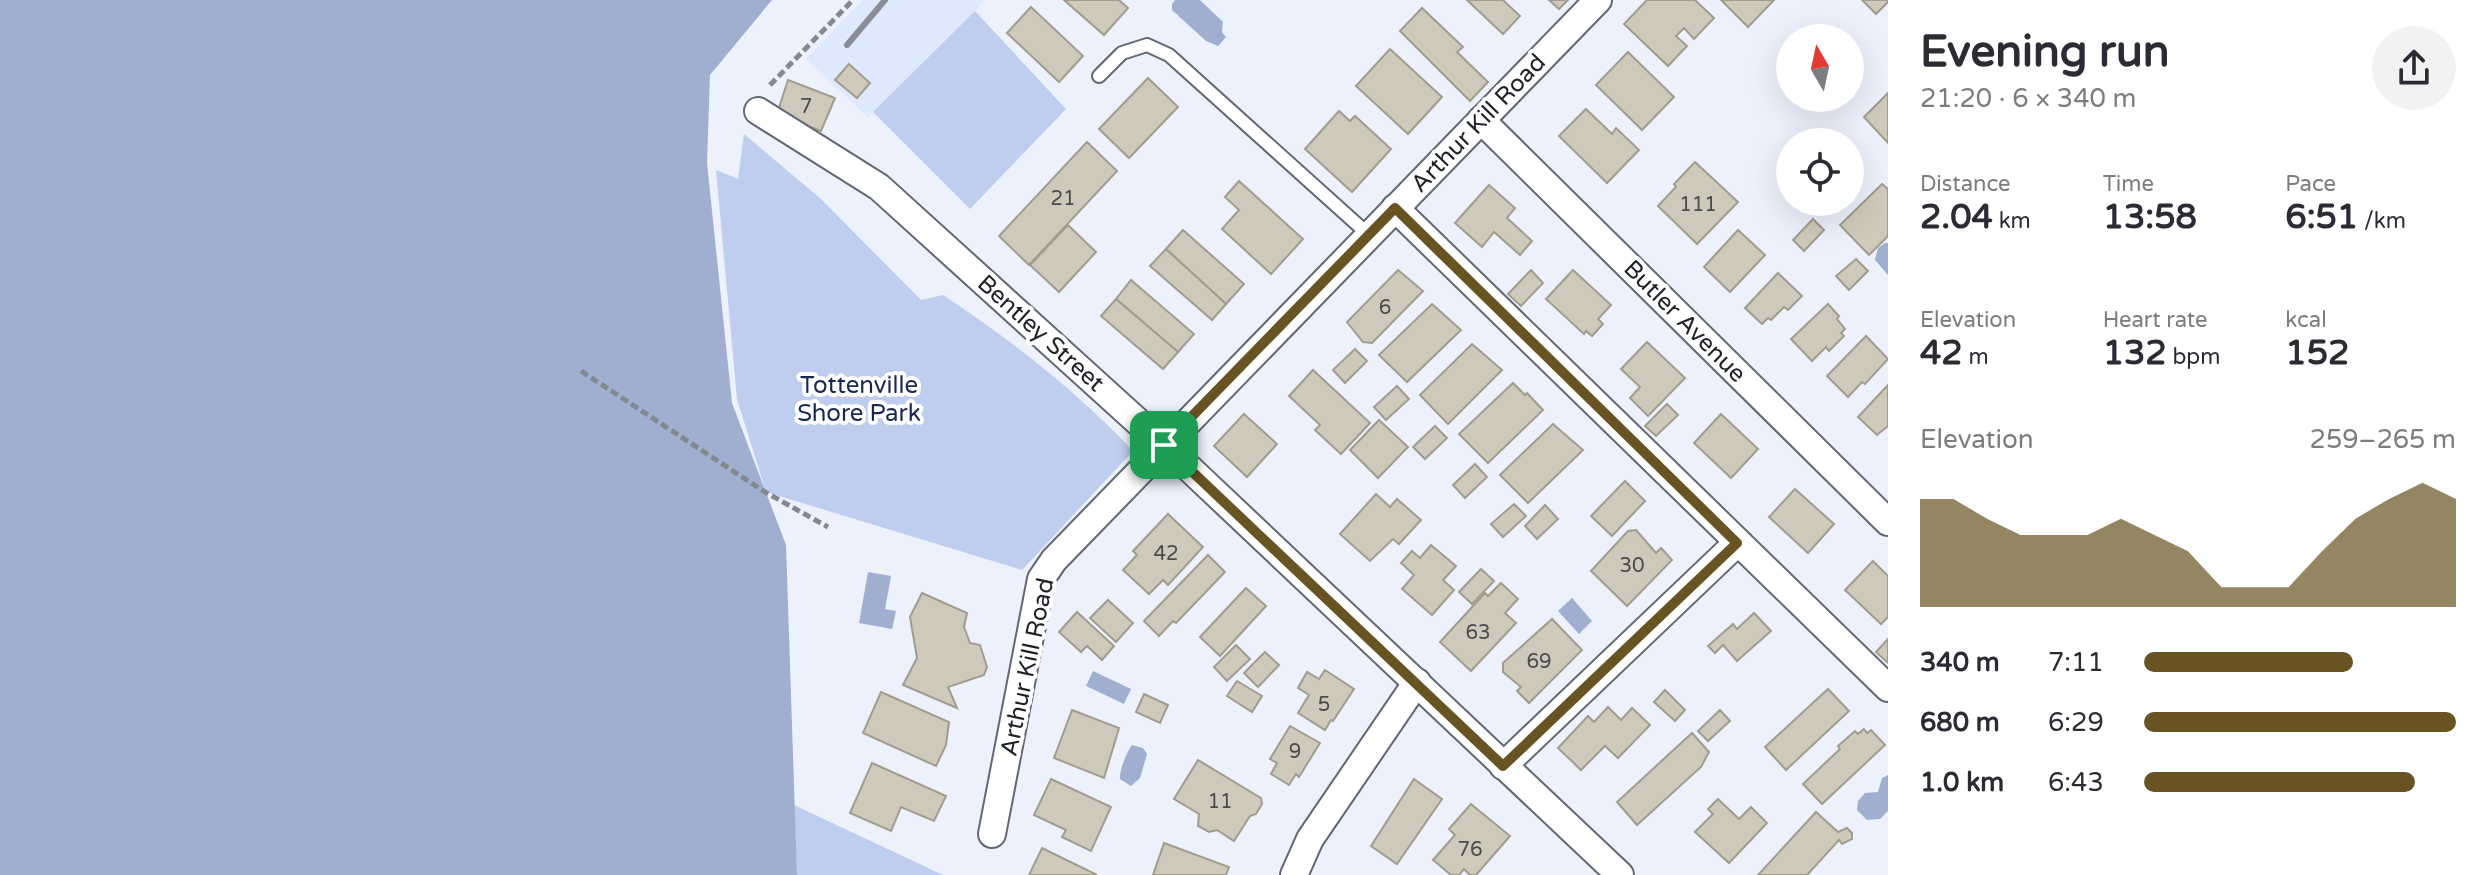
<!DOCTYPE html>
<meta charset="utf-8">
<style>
:root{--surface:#fff;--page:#f2f2f3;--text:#2b2b33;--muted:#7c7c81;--accent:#685322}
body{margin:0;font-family:"Varela Round",sans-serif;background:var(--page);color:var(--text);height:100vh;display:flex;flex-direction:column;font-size:30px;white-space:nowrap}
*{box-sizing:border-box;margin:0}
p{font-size:26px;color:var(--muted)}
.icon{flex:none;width:44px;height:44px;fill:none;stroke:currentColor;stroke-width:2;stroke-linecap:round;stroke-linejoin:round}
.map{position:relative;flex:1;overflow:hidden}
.drawer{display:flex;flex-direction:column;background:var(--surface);width:600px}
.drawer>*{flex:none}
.needle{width:52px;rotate:351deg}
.buttons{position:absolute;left:1776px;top:24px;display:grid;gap:16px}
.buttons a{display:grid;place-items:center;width:88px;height:88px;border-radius:50%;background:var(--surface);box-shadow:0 8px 32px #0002;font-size:40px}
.pin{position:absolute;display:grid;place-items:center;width:68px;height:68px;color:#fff;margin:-34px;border-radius:16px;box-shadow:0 4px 12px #0006}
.round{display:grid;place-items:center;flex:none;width:84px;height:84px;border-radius:42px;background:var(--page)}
.summary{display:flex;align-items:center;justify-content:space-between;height:136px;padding:0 32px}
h1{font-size:44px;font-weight:700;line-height:60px}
.stats{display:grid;grid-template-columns:repeat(3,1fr);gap:12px;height:136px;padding:8px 32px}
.stats div{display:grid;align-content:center}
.stats b{font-size:34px;font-weight:700}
.stats small{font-size:22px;font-weight:400}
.stats p{font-size:22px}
.chart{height:224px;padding:16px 32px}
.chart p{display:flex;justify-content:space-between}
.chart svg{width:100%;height:144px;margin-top:8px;fill:var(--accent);opacity:.7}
ul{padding:0 32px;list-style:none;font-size:26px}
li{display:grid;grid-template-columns:128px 96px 1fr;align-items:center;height:60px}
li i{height:20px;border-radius:10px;background:var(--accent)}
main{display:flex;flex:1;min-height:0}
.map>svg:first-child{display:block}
</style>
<main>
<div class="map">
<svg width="1888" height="875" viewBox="0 0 1888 875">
<rect width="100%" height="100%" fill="#ecf1fc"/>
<polygon fill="#dfe9fd" points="863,0 984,0 968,21 868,117 806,59"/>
<g fill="#bfceef">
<polygon points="975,11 1066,109 970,209 873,112"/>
<path d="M744 134 821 199 921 300 943 295C1011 340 1078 392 1133 451L1022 570 766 492 737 399 716 170 738 179Z"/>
<polygon points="794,805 943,875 797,875"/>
</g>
<g fill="#a0afd0">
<polygon points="0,0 772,0 710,75 707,163 732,403 786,545 797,875 0,875"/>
<polygon points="1175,0 1200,0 1223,22 1222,32 1226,37 1218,46 1206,41 1172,10 1172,4"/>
<polygon points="1885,243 1888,243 1888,275 1875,260 1878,248"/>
<polygon points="868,572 891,576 885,609 896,611 892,629 859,623"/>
<polygon points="1572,598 1592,621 1579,634 1558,611"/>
<polygon points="1093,671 1131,689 1124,704 1086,686"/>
<path d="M1132 745 1143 748 1147 754 1140 778 1131 786 1120 779C1119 771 1127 751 1132 745Z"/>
<polygon points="1888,775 1888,811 1880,819 1867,820 1857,810 1858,801 1865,793 1878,792 1882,778"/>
</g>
<g fill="#cfc9bb" stroke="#a19c8e" stroke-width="2">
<polygon points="1064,0 1119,0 1128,8 1104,35"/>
<polygon points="1467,0 1503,0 1520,16 1503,34"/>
<polygon points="1549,0 1568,0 1559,9"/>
<polygon points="1647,0 1695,0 1714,18 1694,39 1684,28 1676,36 1687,46 1668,66 1624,24"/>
<polygon points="1721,0 1774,0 1748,27"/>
<polygon points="1862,0 1888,0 1888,2 1876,14"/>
<polygon points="1031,7 1083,56 1059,82 1007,33"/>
<polygon points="1422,8 1463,47 1457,52 1488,82 1470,101 1400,31"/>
<polygon points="1390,49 1442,97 1408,134 1356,86"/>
<polygon points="1628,52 1674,97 1642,130 1596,85"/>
<polygon points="849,64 870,83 857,98 835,80"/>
<polygon points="1148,78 1178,107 1129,158 1099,129"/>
<polygon points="788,80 835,98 821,131 777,114"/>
<polygon points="1888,93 1888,143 1864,117"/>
<polygon points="1586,109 1612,134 1616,128 1639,150 1607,183 1559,136"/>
<polygon points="1339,111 1350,121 1355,116 1391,149 1352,192 1305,149"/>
<polygon points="1087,142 1117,171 1029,265 999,236"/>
<polygon points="1695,162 1738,202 1697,244 1658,206 1676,187 1674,184"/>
<polygon points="1239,181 1303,239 1271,274 1222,229 1239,210 1225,197"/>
<polygon points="1882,184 1888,189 1888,236 1869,255 1840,225"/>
<polygon points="1489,185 1515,208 1507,218 1532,241 1520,255 1494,232 1482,247 1455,223"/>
<polygon points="1813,219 1824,230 1804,251 1793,240"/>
<polygon points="1068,225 1096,252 1059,292 1030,265"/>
<polygon points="1183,230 1244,284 1226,304 1166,249"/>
<polygon points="1738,230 1765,255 1730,292 1704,267"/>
<polygon points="1166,249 1226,304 1212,320 1150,266"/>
<polygon points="1856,259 1868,271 1849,290 1836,276"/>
<polygon points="1398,270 1423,291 1372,343 1363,342 1347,322"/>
<polygon points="1531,270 1543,283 1521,306 1508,294"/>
<polygon points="1573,270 1611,305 1598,319 1603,324 1592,336 1586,331 1584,334 1546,299"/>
<polygon points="1778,273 1802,296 1788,310 1784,307 1771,320 1768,318 1762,324 1745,308"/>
<polygon points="1131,280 1194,334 1178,352 1116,299"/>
<polygon points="1116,299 1178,352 1163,369 1101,316"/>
<polygon points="1432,304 1461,330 1407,382 1379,355"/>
<polygon points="1828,304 1839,316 1837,319 1845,329 1841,333 1844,336 1829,351 1826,347 1812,361 1791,339"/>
<polygon points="1866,336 1888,359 1865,384 1862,382 1848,397 1827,376"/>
<polygon points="1647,342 1685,378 1648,416 1630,398 1640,387 1621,369"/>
<polygon points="1472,344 1502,370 1448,424 1420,395"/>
<polygon points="1355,349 1367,361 1345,383 1333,370"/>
<polygon points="1313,370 1370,423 1341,454 1315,430 1320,425 1289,396"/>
<polygon points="1513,383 1525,395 1527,393 1543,410 1488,463 1459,434"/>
<polygon points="1888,385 1888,426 1877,435 1858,417"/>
<polygon points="1397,386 1409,399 1386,420 1374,407"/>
<polygon points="1667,404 1678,415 1656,436 1645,426"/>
<polygon points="1244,414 1277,444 1247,477 1214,446"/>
<polygon points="1721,414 1758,449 1731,478 1694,443"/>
<polygon points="1379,420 1408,447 1378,478 1350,450"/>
<polygon points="1553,424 1583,450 1528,503 1500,475"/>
<polygon points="1435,426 1447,438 1425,459 1413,447"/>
<polygon points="1475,464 1487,477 1465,498 1453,485"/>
<polygon points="1625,481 1645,501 1612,536 1591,516"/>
<polygon points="1795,489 1834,524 1808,553 1769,517"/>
<polygon points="1376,494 1390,507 1397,499 1421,520 1399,544 1393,539 1370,561 1340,534"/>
<polygon points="1514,504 1526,516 1503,537 1491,524"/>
<polygon points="1545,505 1558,519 1537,539 1525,526"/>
<polygon points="1168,514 1203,547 1168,585 1163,580 1149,594 1123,570 1137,555 1133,551"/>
<polygon points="1636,530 1656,553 1661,548 1672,560 1627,606 1591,571 1628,531"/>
<polygon points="1431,545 1456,566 1443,580 1454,590 1432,615 1402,589 1414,575 1401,563 1412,551 1420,558"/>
<polygon points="1208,555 1225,572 1176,623 1173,621 1159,636 1144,621"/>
<polygon points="1873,561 1888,576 1888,617 1881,624 1845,590"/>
<polygon points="1481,569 1494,581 1472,604 1459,592"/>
<polygon points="1501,583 1518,599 1505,613 1516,623 1471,671 1440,642 1485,593 1488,596"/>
<polygon points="1246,588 1266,606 1220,656 1200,637"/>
<polygon points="922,593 967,613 964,627 970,643 980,645 987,667 984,675 948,687 957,708 903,685 917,658 910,617"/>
<polygon points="1108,600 1133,623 1116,642 1090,618"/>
<polygon points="1077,612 1114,646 1102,660 1087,646 1081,652 1059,632"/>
<polygon points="1754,613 1771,631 1737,661 1723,645 1715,653 1708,646 1733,624 1737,629"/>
<polygon points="1552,619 1582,650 1529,703 1517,691 1521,687 1503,672 1503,663"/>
<polygon points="1888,639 1888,663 1876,652"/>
<polygon points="1236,645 1250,659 1227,681 1214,667"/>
<polygon points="1265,652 1279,665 1258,687 1244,673"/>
<polygon points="1325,670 1354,689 1333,721 1331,720 1325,730 1298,713 1309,695 1298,688 1307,672 1319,679"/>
<polygon points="1237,681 1262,696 1252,712 1227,696"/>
<polygon points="1828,689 1849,711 1786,770 1765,747"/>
<polygon points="1665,690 1685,710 1675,721 1654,702"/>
<polygon points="881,692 949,722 946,745 936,766 863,733"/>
<polygon points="1144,694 1168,705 1160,723 1136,712"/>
<polygon points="1608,707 1621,720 1632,708 1650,725 1618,758 1605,746 1581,770 1558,748 1588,716 1594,722"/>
<polygon points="1072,710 1119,728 1104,778 1054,758"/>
<polygon points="1720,710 1730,721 1708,741 1698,731"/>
<polygon points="1290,726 1320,743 1299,777 1296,774 1289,785 1271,774 1277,763 1270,759"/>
<polygon points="1864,729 1867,733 1871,730 1885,745 1822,804 1803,784 1840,749 1838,746 1855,731 1858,734"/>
<polygon points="1692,733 1709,752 1701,767 1637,825 1617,802"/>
<polygon points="1198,760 1261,798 1262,804 1256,814 1250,816 1234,841 1217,830 1209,832 1198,826 1199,814 1174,799"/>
<polygon points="872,763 946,796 934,821 901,807 891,831 850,813"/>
<polygon points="1051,779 1111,807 1091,851 1062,837 1066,830 1034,815"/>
<polygon points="1414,779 1442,799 1397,864 1371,846"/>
<polygon points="1718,799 1739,819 1751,807 1767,823 1729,863 1695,832 1713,814 1708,809"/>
<polygon points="1471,804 1510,836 1476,875 1470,875 1464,869 1459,875 1451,875 1433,860 1455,835 1449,829"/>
<polygon points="1816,812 1838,832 1847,828 1852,833 1852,839 1842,844 1839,840 1807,875 1758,875"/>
<polygon points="1164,843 1229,867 1226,875 1153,875"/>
<polygon points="1042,848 1097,875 1029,875"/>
</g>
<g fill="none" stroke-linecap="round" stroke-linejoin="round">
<defs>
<polyline id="service" points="1099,76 1122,53 1147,45 1169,55 1369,235"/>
<g id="minor">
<polyline points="758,111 879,187 1190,469 1620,875"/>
<polyline points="1481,120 1888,522"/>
<polyline points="1395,208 1888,688"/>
<polyline points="1503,766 1737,543"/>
<polyline points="992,834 1041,579 1054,560 1598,0"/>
<polyline points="1294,875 1310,839 1417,682"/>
</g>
</defs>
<use href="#service" stroke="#616773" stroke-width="16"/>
<use href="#minor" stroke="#616773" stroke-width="30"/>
<g stroke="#848890" stroke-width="5" stroke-dasharray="8 4" stroke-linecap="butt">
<polyline points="770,85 853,0"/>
<polyline points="581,371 765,492 828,527"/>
</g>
<use href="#service" stroke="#fff" stroke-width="12"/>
<use href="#minor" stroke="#fff" stroke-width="26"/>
<polyline stroke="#898d95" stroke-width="6" points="847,45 885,0"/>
</g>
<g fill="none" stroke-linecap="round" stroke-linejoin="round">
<defs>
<polygon id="route" points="1395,208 1737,543 1503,766 1164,445"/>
</defs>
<use href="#route" stroke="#fff" stroke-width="16"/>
<use href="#route" stroke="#685322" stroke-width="10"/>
</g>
<g text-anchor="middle" stroke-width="8" stroke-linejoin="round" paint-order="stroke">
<g font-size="20" fill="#4a4b4b">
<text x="806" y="113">7</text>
<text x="1063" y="205">21</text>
<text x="1698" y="211">111</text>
<text x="1385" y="314">6</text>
<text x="1166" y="560">42</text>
<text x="1632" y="572">30</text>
<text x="1478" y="639">63</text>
<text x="1539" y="668">69</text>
<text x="1324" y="711">5</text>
<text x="1295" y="758">9</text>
<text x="1220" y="808">11</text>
<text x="1470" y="856">76</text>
</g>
<g font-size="24" fill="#1e2126" stroke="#fff">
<text transform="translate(1478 123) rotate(-46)" y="8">Arthur Kill Road</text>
<text transform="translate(1685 321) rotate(45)" y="8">Butler Avenue</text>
<text transform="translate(1041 333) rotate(42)" y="8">Bentley Street</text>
<text transform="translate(1027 667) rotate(-78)" y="8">Arthur Kill Road</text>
</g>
<g font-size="24" fill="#172953" stroke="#fff">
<text x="859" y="393">Tottenville<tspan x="859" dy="28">Shore Park</tspan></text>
</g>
</g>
</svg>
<div class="buttons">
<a><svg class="needle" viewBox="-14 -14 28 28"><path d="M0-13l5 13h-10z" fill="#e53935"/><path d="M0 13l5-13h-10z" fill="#7c7c81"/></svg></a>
<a><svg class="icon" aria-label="locate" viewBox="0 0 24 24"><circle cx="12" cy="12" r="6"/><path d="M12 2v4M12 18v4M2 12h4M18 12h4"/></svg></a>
</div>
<div class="pin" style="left:1164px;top:445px;background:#1e9e55"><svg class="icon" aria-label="arrive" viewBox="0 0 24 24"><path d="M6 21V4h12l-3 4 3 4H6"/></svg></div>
</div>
<section class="drawer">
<div class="summary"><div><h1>Evening run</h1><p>21:20 · 6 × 340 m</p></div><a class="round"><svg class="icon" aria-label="share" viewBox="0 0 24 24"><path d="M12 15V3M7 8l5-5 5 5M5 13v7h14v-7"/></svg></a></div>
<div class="stats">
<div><p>Distance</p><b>2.04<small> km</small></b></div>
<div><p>Time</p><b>13:58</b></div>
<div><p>Pace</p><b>6:51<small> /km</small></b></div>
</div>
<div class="stats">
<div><p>Elevation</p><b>42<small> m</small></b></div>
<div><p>Heart rate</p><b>132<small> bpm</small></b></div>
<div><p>kcal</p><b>152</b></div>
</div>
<div class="chart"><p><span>Elevation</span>259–265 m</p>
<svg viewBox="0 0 160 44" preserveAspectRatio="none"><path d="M0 44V11L10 11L20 17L30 22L40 22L50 22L60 17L70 22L80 27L90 38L100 38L110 38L120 27L130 17L140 11L150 6L160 11V44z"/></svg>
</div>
<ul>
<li><b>340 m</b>7:11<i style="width:67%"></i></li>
<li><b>680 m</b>6:29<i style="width:100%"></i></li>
<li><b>1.0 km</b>6:43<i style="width:87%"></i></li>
</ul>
</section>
</main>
